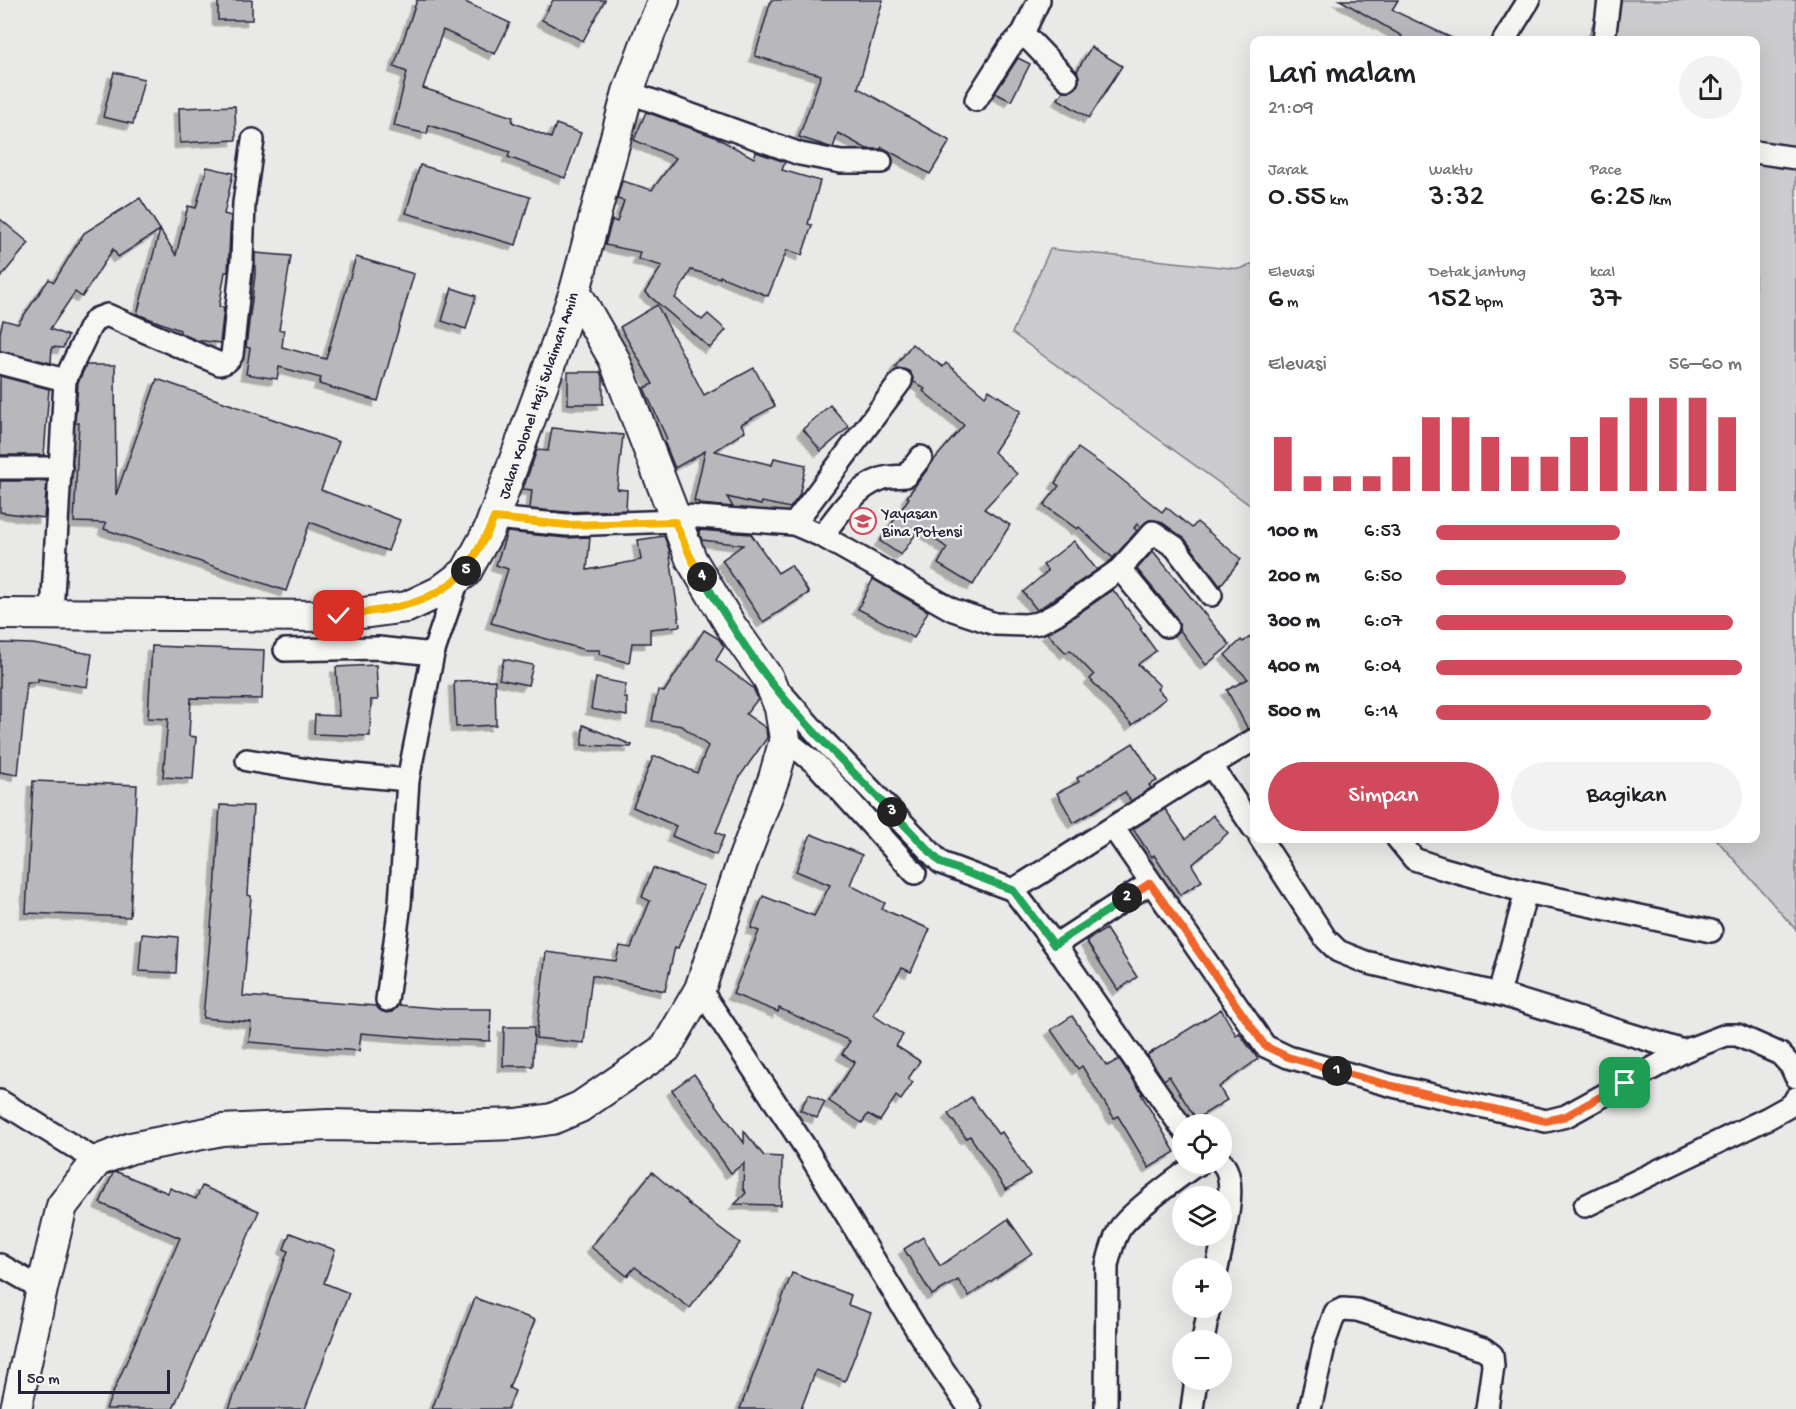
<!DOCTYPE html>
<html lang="id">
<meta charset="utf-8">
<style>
:root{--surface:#fff;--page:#f2f2f2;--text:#202124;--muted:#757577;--accent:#d1495b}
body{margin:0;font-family:"Gochi Hand",sans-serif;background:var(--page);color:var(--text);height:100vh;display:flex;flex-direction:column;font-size:22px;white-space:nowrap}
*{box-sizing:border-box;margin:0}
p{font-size:20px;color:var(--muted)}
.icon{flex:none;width:33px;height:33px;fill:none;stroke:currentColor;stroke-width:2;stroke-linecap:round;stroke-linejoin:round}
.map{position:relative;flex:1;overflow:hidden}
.sheet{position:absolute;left:1250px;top:36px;width:510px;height:807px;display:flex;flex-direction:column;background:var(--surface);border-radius:12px;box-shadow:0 6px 24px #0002}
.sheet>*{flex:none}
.fabs{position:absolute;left:1172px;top:1114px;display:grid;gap:12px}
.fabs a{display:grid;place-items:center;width:60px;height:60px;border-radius:50%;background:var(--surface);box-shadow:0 6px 24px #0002;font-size:30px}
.scale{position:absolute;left:18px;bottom:15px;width:152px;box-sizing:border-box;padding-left:6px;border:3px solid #22223b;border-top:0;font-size:16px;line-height:21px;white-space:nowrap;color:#22223b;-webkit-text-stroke:4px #f6f6f2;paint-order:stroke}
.pin{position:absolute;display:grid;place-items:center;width:51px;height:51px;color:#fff;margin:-26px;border-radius:12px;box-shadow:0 3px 9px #0006}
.km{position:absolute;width:30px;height:30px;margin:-15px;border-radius:50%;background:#222;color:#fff;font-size:16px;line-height:30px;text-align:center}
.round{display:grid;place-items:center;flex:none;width:63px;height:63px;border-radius:32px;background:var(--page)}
.headline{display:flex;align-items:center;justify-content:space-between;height:102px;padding:0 18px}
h1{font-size:33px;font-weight:600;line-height:45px}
.metrics{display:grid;grid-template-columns:repeat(3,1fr);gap:9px;height:102px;padding:6px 18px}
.metrics div{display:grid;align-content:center}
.metrics b{font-size:30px;font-weight:600}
.metrics small{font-size:16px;font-weight:400}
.metrics p{font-size:16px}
.chart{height:168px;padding:12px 18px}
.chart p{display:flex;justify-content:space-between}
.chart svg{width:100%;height:108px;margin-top:6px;stroke:var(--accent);stroke-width:6}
.action{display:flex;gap:12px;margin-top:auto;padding:12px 18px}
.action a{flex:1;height:69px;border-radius:36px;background:var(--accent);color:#fff;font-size:24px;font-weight:600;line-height:69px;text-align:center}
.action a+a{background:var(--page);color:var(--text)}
ul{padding:0 18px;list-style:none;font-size:20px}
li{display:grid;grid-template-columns:96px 72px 1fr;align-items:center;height:45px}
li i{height:15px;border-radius:8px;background:var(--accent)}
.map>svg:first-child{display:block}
</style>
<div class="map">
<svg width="1796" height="1409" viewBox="0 0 1796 1409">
<defs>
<filter id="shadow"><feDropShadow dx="-5.5" dy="5.5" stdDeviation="0" flood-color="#0004"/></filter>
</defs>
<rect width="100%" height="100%" fill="#e9e9e7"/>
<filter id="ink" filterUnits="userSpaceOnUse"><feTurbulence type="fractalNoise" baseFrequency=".0167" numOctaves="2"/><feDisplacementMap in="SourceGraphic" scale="12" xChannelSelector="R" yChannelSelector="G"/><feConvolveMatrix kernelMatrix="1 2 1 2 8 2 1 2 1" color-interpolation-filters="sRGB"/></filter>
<g filter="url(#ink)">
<g fill="#ccccce" stroke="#777784" stroke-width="1.5">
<polygon points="1600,0 1796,0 1796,930 1716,839 1755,838 1755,40 1588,40"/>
<polygon points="1050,249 1240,269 1254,263 1254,508 1012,333"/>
</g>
<g fill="#b8b8bc" stroke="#22223b" stroke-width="1.5" filter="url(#shadow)">
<rect x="218" y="0" width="34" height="20"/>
<polygon points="417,0 461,0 510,23 495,54 443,30 423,88 513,117 512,122 551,138 556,124 581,133 565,178 508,157 510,152 429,125 427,134 394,126 407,72 394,67"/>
<polygon points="553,0 605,0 583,41 542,20"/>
<polygon points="771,0 883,0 858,88 950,141 930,174 882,147 881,149 867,149 838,133 833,148 799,137 821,75 755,56"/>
<polygon points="1340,0 1398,0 1392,10 1456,40 1400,40 1402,36"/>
<polygon points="1091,47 1122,66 1089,118 1058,99 1063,91 1071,91 1076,88 1079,77 1077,71"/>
<polygon points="1018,58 1030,64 1011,101 995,93"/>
<polygon points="114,72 144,79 133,124 103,117"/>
<polygon points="235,106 236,140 180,143 179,108"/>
<polygon points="646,112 715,137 754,158 756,152 785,162 782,170 820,181 808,224 812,225 802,255 787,250 768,296 720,276 720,278 691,270 675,298 702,320 708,314 726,330 710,348 645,292 662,266 638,259 640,252 605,245 612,220 617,222 624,201 617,199 622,181 652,190 676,158 634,140"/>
<polygon points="420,165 530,197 516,245 406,213"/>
<polygon points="207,167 233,173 224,214 231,216 228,272 225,272 219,307 224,307 220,343 196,340 180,333 180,330 137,314 160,230 118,257 113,249 82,297 75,292 50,329 68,336 63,348 52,347 51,363 0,351 0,333 3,320 18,324 49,279 54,282 84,233 140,198 176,255 188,206 196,208"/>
<polygon points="0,219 29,243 0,278"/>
<polygon points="255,253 291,256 279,330 284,330 282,347 326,359 356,257 414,274 378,401 319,384 321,378 279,367 277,379 246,374 250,348 246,347 255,275"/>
<polygon points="452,288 476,296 466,329 442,321"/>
<polygon points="657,305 704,395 754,368 775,406 741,424 745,431 715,451 772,465 774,458 806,465 799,496 790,508 762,502 761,505 727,497 733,507 699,504 699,502 694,501 705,451 675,468 664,441 667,439 644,388 653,384 620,327"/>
<polygon points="912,344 943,367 946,363 985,396 989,390 1021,411 994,452 1017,474 984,509 1010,525 973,585 938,564 947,548 920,528 901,555 880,541 909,498 907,497 934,460 964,425 923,391 925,389 913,381 909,371 895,367"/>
<polygon points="86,365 115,365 116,495 157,379 339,442 321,490 400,520 388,551 310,522 286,591 104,529 106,523 74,522 79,423 75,423 78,383"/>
<polygon points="568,372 600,372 603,379 603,404 568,404"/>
<polygon points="0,376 49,389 44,455 0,455"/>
<polygon points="830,405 849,427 821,451 803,429"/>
<polygon points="552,428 623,435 617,489 627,490 626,510 567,512 530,509 532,490 523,489 537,450 548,451"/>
<polygon points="1078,448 1115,474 1162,512 1166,507 1192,528 1197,522 1241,559 1220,586 1185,539 1160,521 1149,520 1141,527 1137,524 1134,528 1137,531 1113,558 1079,527 1077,529 1044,505 1059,486 1055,483"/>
<polygon points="0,481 47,481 44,518 0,512"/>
<polygon points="698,530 751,534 778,573 791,565 809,593 763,622 722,560 743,545 702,540"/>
<polygon points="507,532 566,538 590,537 587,570 641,560 638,540 664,536 669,549 680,626 650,629 650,643 632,643 629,663 599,654 600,650 585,650 491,623 508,569 496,565"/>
<polygon points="1074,541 1097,570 1037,610 1023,592 1048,571 1043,565"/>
<polygon points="1153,551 1230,645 1206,665 1179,629 1179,623 1174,614 1137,569"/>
<polygon points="873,579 928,611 914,638 858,609"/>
<polygon points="1113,590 1142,628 1140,629 1156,651 1138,664 1160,686 1157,689 1166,698 1132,725 1090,679 1094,675 1070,650 1066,653 1047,633 1063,624"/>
<polygon points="704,630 719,639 724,647 716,660 753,688 758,699 746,714 766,728 767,738 740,776 716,832 724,836 716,855 672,836 676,826 633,807 653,757 660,757 697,773 708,746 682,726 652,721 658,690 664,692"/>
<polygon points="1254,634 1254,727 1248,729 1227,690 1248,679 1225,655 1241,640 1243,642"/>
<polygon points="0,643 33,644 92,654 87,687 38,679 38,682 27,682 18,775 0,772"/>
<polygon points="152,646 264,650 262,699 191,698 189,736 196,737 193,779 163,777 168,719 148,718"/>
<polygon points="504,659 533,665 528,685 499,679"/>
<polygon points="376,665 378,700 371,700 370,736 314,734 315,715 339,716 336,667"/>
<polygon points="596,678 626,684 624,698 627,698 627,716 591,709"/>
<polygon points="495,680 496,725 456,727 454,681"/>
<polygon points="583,725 632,745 631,747 582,745"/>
<polygon points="1133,743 1157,781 1149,785 1151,788 1131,801 1125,792 1074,823 1057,793 1079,782 1077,778"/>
<polygon points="33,781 137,785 130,917 26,913"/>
<polygon points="220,805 253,806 248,895 251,896 243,996 376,1006 386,1013 392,1012 398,1005 446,1009 491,1009 490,1041 435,1039 361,1033 359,1051 249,1042 251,1022 203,1018 214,893 215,893"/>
<polygon points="1165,809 1186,839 1213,815 1228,833 1192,865 1202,881 1180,895 1154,855 1152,857 1133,829"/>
<polygon points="811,834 862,855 850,885 885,903 882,909 930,929 911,972 902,968 873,1015 903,1035 896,1046 920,1061 908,1079 913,1082 901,1100 896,1096 880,1121 868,1114 862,1123 829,1101 855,1062 842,1054 850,1041 779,1008 778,1012 733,994 759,931 751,928 763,896 814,916 830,885 796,871"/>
<polygon points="653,868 704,886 678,948 675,947 665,991 592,975 584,1043 536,1038 546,952 616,961 620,946 631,948 650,901 642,897"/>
<polygon points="1106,929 1137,977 1118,990 1086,941"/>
<polygon points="142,934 178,937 176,973 139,971"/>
<polygon points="1221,1009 1236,1035 1239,1033 1258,1059 1219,1087 1227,1100 1196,1119 1169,1076 1164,1080 1147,1055"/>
<polygon points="1072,1016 1107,1066 1119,1059 1143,1094 1141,1094 1175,1152 1149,1168 1118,1116 1114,1118 1082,1066 1078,1069 1051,1030"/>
<polygon points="504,1027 534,1027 533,1066 503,1066"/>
<polygon points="694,1074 744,1143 744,1131 764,1156 782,1157 781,1205 735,1204 746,1193 743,1189 744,1163 731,1173 672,1090"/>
<polygon points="809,1094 825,1102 817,1118 800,1110"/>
<polygon points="971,1097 998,1134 1002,1132 1030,1174 1006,1190 970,1136 966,1138 948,1114"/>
<polygon points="117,1172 168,1193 170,1188 196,1199 202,1186 259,1211 173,1409 106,1409 180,1238 100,1203 113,1173"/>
<polygon points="652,1172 690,1204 688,1204 740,1243 690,1308 635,1267 627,1276 591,1247"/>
<polygon points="1008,1219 1032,1253 969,1296 958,1280 932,1295 904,1249 923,1237 940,1266"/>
<polygon points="290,1233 335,1250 324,1283 349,1293 305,1409 229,1409 288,1251 284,1249"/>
<polygon points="792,1273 851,1295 848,1305 871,1313 845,1381 816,1370 801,1409 740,1409"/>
<polygon points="475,1298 535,1320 509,1388 515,1391 508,1409 432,1409"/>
</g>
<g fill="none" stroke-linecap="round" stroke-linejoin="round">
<defs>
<g id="street">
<polyline points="1039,0 1023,33 1067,79"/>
<polyline points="1504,40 1529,0"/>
<polyline points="1604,40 1609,0"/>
<polyline points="628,92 800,154 841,162 881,162"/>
<polyline points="976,100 1009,48 1023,33"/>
<polyline points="1755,152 1796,158"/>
<polyline points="0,363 65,380"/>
<polyline points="0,468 61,468"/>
<polyline points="672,515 794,524 822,536 953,610 995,624 1025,625 1039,623 1056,614 1093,588 1120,569 1153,532 1175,547 1211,595"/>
<polyline points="494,518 567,525 675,521"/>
<polyline points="794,524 901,381"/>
<path d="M822 536C838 515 855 488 881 479 888 476 898 477 906 476L921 457"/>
<polyline points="1120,569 1167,626"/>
<path d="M52 614 65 380 90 327 96 319 107 315 220 364C226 363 229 361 232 355L242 260 244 203 253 140"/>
<polyline points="285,650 378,648 433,654"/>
<path d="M776 687 821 738 941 863 1013 890C1094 841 1172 787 1254 740"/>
<polyline points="785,739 816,764 915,873"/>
<polyline points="247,760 320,772 408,780"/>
<polyline points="1211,765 1254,829"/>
<polyline points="1114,829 1265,1046 1288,1057 1393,1086 1546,1121 1566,1116 1684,1051 1726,1035 1737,1035 1780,1054 1791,1066 1796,1077"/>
<polyline points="1260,838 1326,939 1338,951 1365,962 1499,994 1684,1051"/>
<polyline points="1397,838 1414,859 1441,868 1526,892 1711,931"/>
<polyline points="1013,890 1055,945 1182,1128"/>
<polyline points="1055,945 1150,883"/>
<polyline points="700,989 805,1147 923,1340 970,1409"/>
<polyline points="1499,994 1526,892"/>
<polyline points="387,1000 400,904 408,780 433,654 459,577"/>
<polyline points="0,1101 97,1161"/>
<polyline points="1585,1206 1768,1118 1793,1104 1796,1098"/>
<polyline points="0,1265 42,1289"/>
<path d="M1217 1269C1221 1245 1241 1179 1221 1162"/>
<polyline points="1203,1341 1209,1308"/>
<path d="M1106 1409 1107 1265C1110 1253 1113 1241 1119 1230 1129 1213 1175 1180 1193 1167L1199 1164"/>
<polyline points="1192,1409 1196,1380"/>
<polyline points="1310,1409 1325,1341 1335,1313 1343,1309 1357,1310 1484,1349 1492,1355 1493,1366 1487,1409"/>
</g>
<g id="secondary">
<polyline points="0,614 340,616 407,607 439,592 466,572 489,530 545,378 575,291 628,92 650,32 664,0"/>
<polyline points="16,1409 42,1289 62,1206 97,1161 131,1148 222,1130 329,1125 426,1127 516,1124 552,1119 580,1107 666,1048 700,989 742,863 774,778 785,739 780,708 768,678 731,626 691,559 614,359 575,291"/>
</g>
</defs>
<use href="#street" stroke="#22223b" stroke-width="26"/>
<use href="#secondary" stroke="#22223b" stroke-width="34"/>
<use href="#street" stroke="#f6f6f2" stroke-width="21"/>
<use href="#secondary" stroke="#f6f6f2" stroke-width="30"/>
</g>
</g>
<g fill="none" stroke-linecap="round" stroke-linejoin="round" filter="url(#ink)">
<defs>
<polyline id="split-1" points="1337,1071 1393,1086 1546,1121 1566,1116 1625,1083"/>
<polyline id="split-2" points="1127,898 1150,883 1265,1046 1288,1057 1337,1071"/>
<polyline id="split-3" points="892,812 941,863 1013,890 1054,945 1127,898"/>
<path id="split-4" d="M702 577C722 611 743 645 767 677 804 725 850 768 892 812"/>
<polyline id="split-5" points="466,571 489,530 494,518 567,525 675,522 691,558 702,577"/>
<path id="split-6" d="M339 616C390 609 427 608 466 571"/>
</defs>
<use href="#split-1" stroke="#fff" stroke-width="12"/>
<use href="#split-2" stroke="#fff" stroke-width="12"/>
<use href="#split-3" stroke="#fff" stroke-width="12"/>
<use href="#split-4" stroke="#fff" stroke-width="12"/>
<use href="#split-5" stroke="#fff" stroke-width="12"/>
<use href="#split-6" stroke="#fff" stroke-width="12"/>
<use href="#split-1" stroke="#f0652b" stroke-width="8"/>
<use href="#split-2" stroke="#f0652b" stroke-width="8"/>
<use href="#split-3" stroke="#22a559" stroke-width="8"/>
<use href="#split-4" stroke="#22a559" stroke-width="8"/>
<use href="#split-5" stroke="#f5b400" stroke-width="8"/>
<use href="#split-6" stroke="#f5b400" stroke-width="8"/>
</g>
<defs>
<symbol id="school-ring" viewBox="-11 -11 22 22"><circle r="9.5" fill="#f6f6f2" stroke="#d1495b" stroke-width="1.5"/><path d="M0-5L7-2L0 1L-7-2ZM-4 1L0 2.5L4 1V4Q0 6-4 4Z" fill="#d1495b"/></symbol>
</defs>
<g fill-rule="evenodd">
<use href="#school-ring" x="848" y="506" width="30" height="30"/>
</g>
<g text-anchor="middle" stroke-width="4.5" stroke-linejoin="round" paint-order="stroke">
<g font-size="16" fill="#22223b" stroke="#f6f6f2">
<text transform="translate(537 395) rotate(-71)" y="6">Jalan Kolonel Haji Sulaiman Amin</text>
</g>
<g font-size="16" fill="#22223b" stroke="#f6f6f2" text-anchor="start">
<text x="882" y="518">Yayasan<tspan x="882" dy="18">Bina Potensi</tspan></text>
</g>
</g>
</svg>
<div class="fabs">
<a><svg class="icon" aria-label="locate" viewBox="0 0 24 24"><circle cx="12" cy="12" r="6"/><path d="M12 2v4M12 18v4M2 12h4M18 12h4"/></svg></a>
<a><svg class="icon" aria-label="layers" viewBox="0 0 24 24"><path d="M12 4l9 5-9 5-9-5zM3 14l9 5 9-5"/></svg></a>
<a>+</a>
<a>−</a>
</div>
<div class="scale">50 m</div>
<div class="pin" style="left:1625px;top:1083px;background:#1e9e55"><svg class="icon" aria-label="arrive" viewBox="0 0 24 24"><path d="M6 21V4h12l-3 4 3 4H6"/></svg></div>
<div class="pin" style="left:339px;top:616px;background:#d93025"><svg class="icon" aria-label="check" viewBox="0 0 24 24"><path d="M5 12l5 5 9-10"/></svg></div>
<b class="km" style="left:1337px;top:1071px">1</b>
<b class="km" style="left:1127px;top:898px">2</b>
<b class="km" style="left:892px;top:812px">3</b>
<b class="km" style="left:702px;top:577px">4</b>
<b class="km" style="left:466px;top:571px">5</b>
<section class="sheet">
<div class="headline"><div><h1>Lari malam</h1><p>21:09</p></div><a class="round"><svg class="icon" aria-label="share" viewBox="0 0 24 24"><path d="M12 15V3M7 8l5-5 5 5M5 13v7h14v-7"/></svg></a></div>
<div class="metrics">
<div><p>Jarak</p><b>0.55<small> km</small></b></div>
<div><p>Waktu</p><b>3:32</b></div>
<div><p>Pace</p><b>6:25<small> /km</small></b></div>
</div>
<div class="metrics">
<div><p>Elevasi</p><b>6<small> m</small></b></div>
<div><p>Detak jantung</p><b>152<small> bpm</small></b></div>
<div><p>kcal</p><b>37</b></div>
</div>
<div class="chart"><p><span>Elevasi</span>56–60 m</p>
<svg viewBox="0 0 160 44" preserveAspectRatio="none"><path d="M5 44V22M15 44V38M25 44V38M35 44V38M45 44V30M55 44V14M65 44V14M75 44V22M85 44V30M95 44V30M105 44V22M115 44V14M125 44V6M135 44V6M145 44V6M155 44V14"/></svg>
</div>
<ul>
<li><b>100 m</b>6:53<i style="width:60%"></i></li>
<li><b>200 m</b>6:50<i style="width:62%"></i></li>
<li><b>300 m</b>6:07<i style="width:97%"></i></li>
<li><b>400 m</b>6:04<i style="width:100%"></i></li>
<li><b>500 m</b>6:14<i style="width:90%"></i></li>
</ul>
<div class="action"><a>Simpan</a><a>Bagikan</a></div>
</section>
</div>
